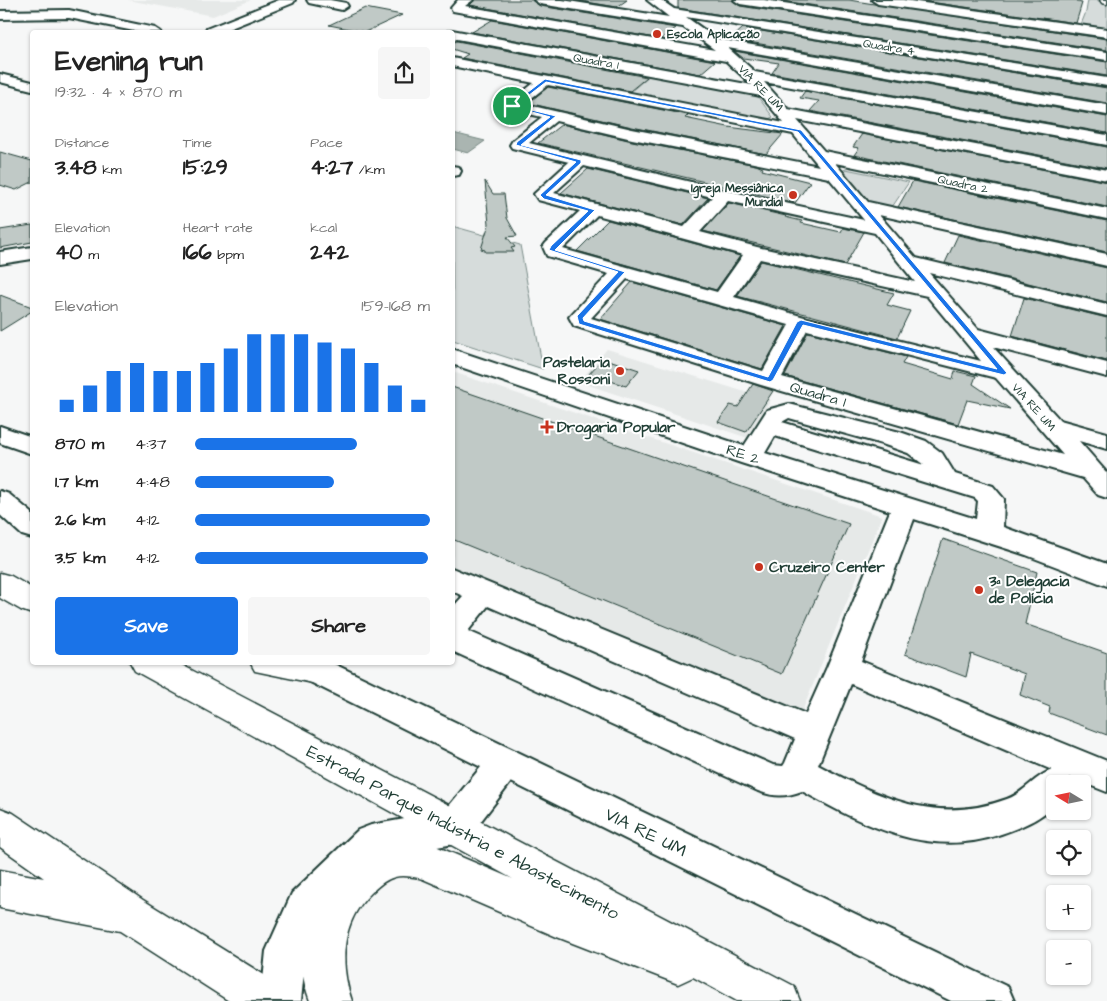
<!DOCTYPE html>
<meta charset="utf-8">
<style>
:root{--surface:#fff;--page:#f6f6f6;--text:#222;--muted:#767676;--accent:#1a73e8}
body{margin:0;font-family:"Architects Daughter",sans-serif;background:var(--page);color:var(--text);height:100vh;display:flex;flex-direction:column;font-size:19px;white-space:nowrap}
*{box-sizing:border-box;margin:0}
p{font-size:16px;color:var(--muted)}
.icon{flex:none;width:28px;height:28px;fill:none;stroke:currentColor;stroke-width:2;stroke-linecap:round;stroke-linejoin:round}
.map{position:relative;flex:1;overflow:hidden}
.details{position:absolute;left:30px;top:30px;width:425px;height:635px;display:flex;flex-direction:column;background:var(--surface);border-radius:5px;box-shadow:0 1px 4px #0004}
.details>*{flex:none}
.needle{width:32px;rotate:280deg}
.tools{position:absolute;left:1046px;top:775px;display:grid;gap:10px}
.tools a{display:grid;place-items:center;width:45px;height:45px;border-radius:5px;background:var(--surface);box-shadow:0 1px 4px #0004;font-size:25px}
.pin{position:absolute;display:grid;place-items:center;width:42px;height:42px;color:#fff;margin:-21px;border:2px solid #fff;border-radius:50%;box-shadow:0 1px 5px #0007}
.round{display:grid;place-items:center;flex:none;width:52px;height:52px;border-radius:5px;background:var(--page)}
.summary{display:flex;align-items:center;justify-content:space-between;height:85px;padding:0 25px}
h1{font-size:28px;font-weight:700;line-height:38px}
.figures{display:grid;grid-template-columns:repeat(3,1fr);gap:8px;height:85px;padding:5px 25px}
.figures div{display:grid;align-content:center}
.figures b{font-size:21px;font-weight:700}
.figures small{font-size:14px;font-weight:400}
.figures p{font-size:14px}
.chart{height:140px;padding:10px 25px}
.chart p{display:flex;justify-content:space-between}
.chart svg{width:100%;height:90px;margin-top:5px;stroke:var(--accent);stroke-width:6}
.primary-button{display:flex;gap:10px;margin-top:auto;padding:10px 25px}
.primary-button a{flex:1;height:58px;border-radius:5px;background:var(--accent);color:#fff;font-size:20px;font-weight:700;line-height:58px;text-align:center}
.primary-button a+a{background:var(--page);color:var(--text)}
ul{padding:0 25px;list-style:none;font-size:16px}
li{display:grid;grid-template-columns:80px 60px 1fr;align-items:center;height:38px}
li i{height:12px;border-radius:6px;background:var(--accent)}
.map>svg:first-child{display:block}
</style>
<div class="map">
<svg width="1107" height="1001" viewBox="0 0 1107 1001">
<rect width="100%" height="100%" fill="#f6f7f7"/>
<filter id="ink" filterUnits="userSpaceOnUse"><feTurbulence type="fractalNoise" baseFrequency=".02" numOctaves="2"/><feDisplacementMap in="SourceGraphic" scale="10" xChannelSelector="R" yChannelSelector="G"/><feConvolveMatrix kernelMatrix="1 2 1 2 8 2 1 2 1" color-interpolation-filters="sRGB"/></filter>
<g filter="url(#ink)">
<g fill="#e6e9e8">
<polygon points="128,0 251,0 213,16"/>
<polygon points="607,349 771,400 748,438 579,382"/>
<polygon points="453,372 882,516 801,714 453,568"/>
</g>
<g fill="#d6dcdb" stroke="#7a8c88">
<polygon points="1088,0 1097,0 1107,6 1107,31 1080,27 1086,12"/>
<polygon points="650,75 755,93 773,117 766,120 629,93"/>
<polygon points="846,169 909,182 890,210 869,205 839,172"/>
<polygon points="452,226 520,245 543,369 453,340"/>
</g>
<polygon fill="#aab5b1" stroke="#72857f" points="453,133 485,141 468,153 453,149"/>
<g fill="#c0c9c6" stroke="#1f3d34">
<polygon points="475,0 532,0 540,6 676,28 661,39 470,5"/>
<polygon points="574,0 627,0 617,7"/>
<polygon points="678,0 732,0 740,6 1107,62 1107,76 678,8"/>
<polygon points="777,0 849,0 874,4 1107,39 1107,50"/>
<polygon points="916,0 1077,0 1077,2 1082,3 1076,23"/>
<polygon points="365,8 402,15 365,32 329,25"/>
<polygon points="492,20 715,61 700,74 472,32"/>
<polygon points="743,28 1107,88 1107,103 731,39"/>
<polygon points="457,41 647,77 630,91 462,58 468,54 452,49 452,43"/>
<polygon points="734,51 1107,117 1107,133 772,73 779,63 743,58"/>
<polygon points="548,87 688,115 685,118 728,127 783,134 766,154 632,127 528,103"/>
<polygon points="805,91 1107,147 1107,168 810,111 819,101 800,98"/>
<polygon points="562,124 632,141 756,165 763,168 762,170 810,182 795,203 538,143"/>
<polygon points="862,134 1107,182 1107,207 854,155 859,148 853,147"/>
<polygon points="0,152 32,161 32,182 16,190 0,185"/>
<polygon points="588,169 708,198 683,225 561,193"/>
<polygon points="485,181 493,194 504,194 507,218 517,236 507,237 515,247 511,248 514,252 485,252 485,250 481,249 489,224"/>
<polygon points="913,181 1107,221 1107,252 898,207"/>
<polygon points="729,203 786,216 785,217 802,221 801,223 841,232 843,228 864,232 845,265 703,231"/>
<polygon points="608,220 740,256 716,290 577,251"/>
<polygon points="32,225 32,242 0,248 0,230"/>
<polygon points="958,235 1107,268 1107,302 945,263"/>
<polygon points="761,261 894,293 887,305 910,311 897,338 737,296"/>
<polygon points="632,282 786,326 762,369 600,319"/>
<polygon points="0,295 32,307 32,311 0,331"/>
<polygon points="1024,298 1107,318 1107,361 1012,336"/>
<polygon points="808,332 906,357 902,364 953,379 955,371 976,376 973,384 1010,409 967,400 958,424 785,376"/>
<polygon points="603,358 639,370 626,386 589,374"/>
<polygon points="753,384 773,391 746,432 718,422 730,405 738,407"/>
<polygon points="452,387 849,524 782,674 452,539"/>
<polygon points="943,539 1037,572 1025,624 1107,653 1107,735 1049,713 1050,707 1020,695 1025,674 971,654 966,677 905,654"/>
</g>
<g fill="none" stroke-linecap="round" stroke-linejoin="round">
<defs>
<g id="minor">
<polygon points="279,0 295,0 293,3 221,32 205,32 206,29"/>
<polygon points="307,0 330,0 346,3 348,6 342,10 309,3"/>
<path d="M458 0H473L465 6 715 50 683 27 540 4 534 0H562L669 17 647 0H661L674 9 1107 78V86L686 17 717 39 1107 105V115L728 48 755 72 1107 135V145L764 82 788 109 1107 170V180L797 120 824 151 1107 209V219L835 163 868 202 1107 254V266L879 215 916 258 1107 304V316L929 273 978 329 1107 363V377L993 347 1060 420 1107 433V449L1079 441 1107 473V498L1098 495 1083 478 761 385 574 326 569 317 609 274 547 256 543 247 546 243 580 211 538 200 534 194 569 162 512 148 510 145 513 140 542 117 507 109 505 106 534 83 452 66V58L784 123 761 96 452 38V32H447L452 30 752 85 726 61 453 11 451 8ZM548 85 793 134 819 166 632 129 524 104ZM556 121 632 139 829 178 864 220 724 190 529 143ZM584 166 712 197 684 227 554 193ZM728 201 875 233 915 282 757 247 700 232ZM597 215 743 255 717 292 563 249ZM760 259 927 296 981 361 808 318 734 297ZM627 279 789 325 763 371 591 318ZM807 330 996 378 1063 455 782 377Z"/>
<polygon points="734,0 764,0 1107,52 1107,60 740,4"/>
<polygon points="872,0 903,0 1107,29 1107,37 878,4"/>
<polygon points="69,10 155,28 161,32 139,32 69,18 0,19 0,11"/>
<polygon points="0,74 32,82 32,90 0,82"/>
<polygon points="452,166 459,167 461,171 459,175 452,176"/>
<polygon points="32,247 32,259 0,264 0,252"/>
<path d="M452 349 744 446 767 410 789 404 900 432 926 441 942 453 955 474 993 486 1004 499 1003 527 1107 564V586L1026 555 914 519 861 661 1107 761V792L1069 777 1072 784H1055V805C1038 820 1022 827 1001 834 929 859 865 826 802 791 785 797 775 797 758 791L452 651V608L463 596 452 591V568L806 714 827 667 890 511 741 463 452 364ZM789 418 882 444 908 453 924 465 782 422ZM775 436 975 498 978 501 976 519 765 453ZM488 606 795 739 785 763 783 766 773 765 468 631ZM851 684 1052 770C1035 776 1024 793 1007 799 936 825 881 798 818 765Z"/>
<polygon points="0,426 32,437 32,454 0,443"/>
<polygon points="0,491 9,494 32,513 32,538 22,535 0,515"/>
<polygon points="284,662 330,662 1008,987 1014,1001 951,1001 511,782 467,839 454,844 380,857 319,919 306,951 301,1001 261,1001 266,951 292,893 358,830 371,825 444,812 481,767 288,671"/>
</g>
<polygon id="major" points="1100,0 1107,0 1107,4 1102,3"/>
<g id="highway">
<polygon points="0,573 11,576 32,588 32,614 21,610 0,598"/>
<path d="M130 662H176L794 986 800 1001H737L693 977 678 984 557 937 423 879C398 873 389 875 371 893 341 922 339 963 352 1001H310C306 990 303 979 302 968 301 949 306 932 313 915 331 867 371 828 426 842L513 879 135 671Z"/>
<polygon points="250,662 326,662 329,670 325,679 313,683 255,671"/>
<polygon points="0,808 13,813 143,900 282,986 288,1001 229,1001 120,931 0,908 0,870 44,878 0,847"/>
</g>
</defs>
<use href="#minor" stroke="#1f3d34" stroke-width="4"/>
<use href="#major" stroke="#1f3d34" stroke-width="3"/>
<use href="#highway" stroke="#1f3d34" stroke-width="3"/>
<use href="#minor" fill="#fff" fill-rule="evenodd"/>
<use href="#major" fill="#fff" fill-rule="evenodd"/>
<use href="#highway" fill="#fff" fill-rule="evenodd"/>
</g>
</g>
<path fill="#1a73e8" stroke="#fff" fill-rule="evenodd" d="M545 79 801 130 1007 373 1004 375 803 325 773 380 770 382 579 324 577 316 618 272 549 250 551 246 588 211 544 199 540 195 576 162 516 145 517 142 550 117 510 106ZM546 82 798 132 997 369 801 320 797 322 768 377 584 321 583 318 625 272 555 250 595 210 546 195 581 163V160L521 145 556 116 515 106Z"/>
<g fill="#c8321e" stroke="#fff" stroke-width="2">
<circle cx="657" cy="34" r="5"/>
<circle cx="793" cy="195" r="5"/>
<circle cx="620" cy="371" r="5"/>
<path d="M544.5 419.5h5v5h5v5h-5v5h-5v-5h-5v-5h5z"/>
<circle cx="759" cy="567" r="5"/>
<circle cx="979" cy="590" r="5"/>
</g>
<g text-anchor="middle" stroke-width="4" stroke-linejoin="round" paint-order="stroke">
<g font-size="12" font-weight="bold" fill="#1f3d34" stroke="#fff" text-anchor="start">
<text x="667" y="38">Escola Aplicação</text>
<text x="783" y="192" text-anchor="end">Igreja Messiânica<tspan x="783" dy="14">Mundial</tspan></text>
</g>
<g font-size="12" fill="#1f3d34" stroke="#fff">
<text transform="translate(889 47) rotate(9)" y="4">Quadra 4</text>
<text transform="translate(596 61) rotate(10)" y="4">Quadra 1</text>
<text transform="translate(761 88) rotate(46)" y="4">VIA RE UM</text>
<text transform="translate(963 184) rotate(12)" y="4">Quadra 2</text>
<text transform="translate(1034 407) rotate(48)" y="4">VIA RE UM</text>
</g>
<g font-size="15" font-weight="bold" fill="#1f3d34" stroke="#fff" text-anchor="start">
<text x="610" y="367" text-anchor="end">Pastelaria<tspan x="610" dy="17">Rossoni</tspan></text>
<text x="557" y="432">Drogaria Popular</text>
<text x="769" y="572">Cruzeiro Center</text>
<text x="989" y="586">3ª Delegacia<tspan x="989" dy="17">de Polícia</tspan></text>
</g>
<g font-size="15" fill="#1f3d34" stroke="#fff">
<text transform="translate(818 394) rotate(16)" y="5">Quadra 1</text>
<text transform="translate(743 454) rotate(18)" y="5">RE 2</text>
</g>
<g font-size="18" fill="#1f3d34" stroke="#fff">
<text transform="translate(463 832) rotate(28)" y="6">Estrada Parque Indústria e Abastecimento</text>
<text transform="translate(646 832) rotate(26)" y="6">VIA RE UM</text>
</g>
</g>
</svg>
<div class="tools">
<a><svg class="needle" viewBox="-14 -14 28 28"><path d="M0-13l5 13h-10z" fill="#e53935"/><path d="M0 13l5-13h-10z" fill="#767676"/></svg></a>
<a><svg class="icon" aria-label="locate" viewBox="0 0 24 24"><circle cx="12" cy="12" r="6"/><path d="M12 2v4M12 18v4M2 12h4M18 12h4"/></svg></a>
<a>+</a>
<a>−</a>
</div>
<div class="pin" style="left:512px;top:106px;background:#1e9e55"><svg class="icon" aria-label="arrive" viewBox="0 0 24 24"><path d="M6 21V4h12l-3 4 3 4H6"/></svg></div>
<section class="details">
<div class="summary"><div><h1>Evening run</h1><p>19:32 · 4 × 870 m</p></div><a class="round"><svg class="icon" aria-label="share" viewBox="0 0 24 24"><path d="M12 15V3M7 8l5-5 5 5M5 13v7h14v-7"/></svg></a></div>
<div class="figures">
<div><p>Distance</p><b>3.48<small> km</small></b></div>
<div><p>Time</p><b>15:29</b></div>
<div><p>Pace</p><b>4:27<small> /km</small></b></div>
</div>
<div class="figures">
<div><p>Elevation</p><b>40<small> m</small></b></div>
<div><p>Heart rate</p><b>166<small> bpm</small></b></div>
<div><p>kcal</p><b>242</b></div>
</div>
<div class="chart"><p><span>Elevation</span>159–168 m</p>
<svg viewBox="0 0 160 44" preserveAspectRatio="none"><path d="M5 44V38M15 44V31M25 44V24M35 44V20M45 44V24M55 44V24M65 44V20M75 44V13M85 44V6M95 44V6M105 44V6M115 44V10M125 44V13M135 44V20M145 44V31M155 44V38"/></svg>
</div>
<ul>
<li><b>870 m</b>4:37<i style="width:69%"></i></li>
<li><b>1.7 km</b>4:48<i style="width:59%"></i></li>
<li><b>2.6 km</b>4:12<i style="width:100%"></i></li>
<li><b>3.5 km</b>4:12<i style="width:99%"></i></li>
</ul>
<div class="primary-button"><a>Save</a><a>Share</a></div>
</section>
</div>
